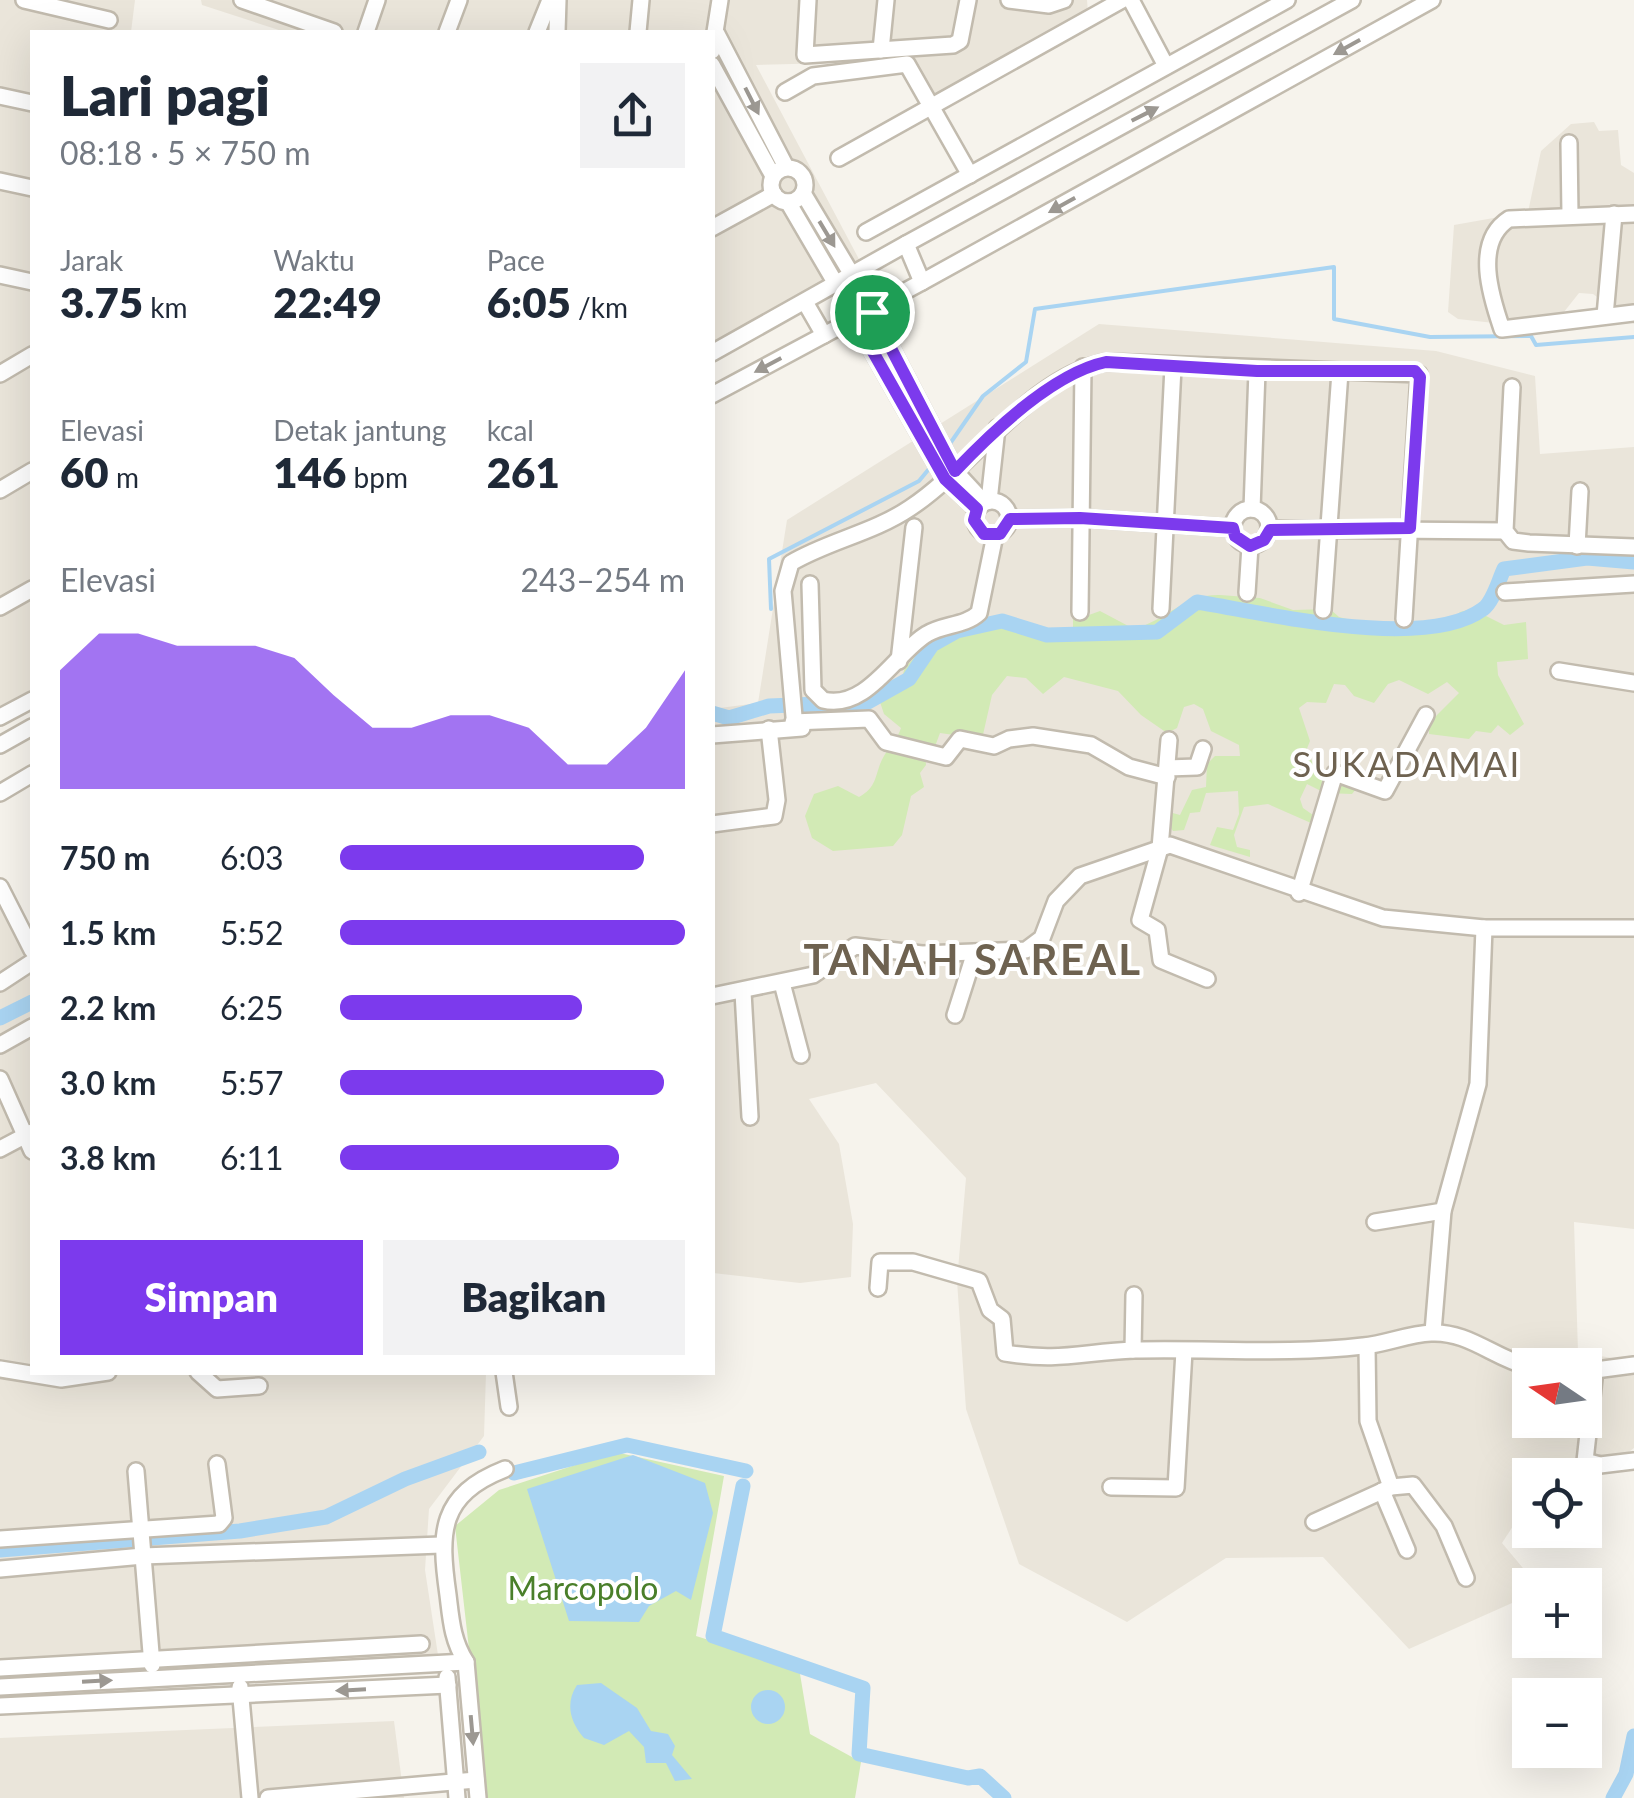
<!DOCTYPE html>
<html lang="id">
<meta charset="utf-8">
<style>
:root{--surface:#fff;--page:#f2f2f3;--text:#1f2937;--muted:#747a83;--accent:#7c3aed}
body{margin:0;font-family:Lato,sans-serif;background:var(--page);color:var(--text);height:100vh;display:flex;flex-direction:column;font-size:38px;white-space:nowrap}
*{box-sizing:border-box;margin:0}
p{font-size:32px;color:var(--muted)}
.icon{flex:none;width:55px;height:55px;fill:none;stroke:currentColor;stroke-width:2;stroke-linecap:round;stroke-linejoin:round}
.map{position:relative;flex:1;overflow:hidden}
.sheet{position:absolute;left:30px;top:30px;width:685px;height:1345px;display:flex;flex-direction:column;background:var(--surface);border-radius:0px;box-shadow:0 10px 40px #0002}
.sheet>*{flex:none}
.needle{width:65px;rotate:283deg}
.fabs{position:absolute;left:1512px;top:1348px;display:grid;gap:20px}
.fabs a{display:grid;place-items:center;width:90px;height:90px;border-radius:0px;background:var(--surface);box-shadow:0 10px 40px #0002;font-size:50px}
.pin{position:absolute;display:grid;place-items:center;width:85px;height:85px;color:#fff;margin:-42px;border:5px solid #fff;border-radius:50%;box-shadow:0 2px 10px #0007}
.round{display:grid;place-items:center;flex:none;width:105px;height:105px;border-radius:0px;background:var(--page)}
.head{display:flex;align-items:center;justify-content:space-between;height:170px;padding:0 30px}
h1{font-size:55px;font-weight:800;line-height:75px}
.metrics{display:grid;grid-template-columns:repeat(3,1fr);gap:15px;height:170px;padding:10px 30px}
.metrics div{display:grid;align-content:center}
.metrics b{font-size:42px;font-weight:800}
.metrics small{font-size:28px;font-weight:400}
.metrics p{font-size:28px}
.chart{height:280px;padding:20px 30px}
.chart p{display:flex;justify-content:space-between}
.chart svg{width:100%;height:180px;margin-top:10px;fill:var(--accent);opacity:.7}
.cta{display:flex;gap:20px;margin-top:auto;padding:20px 30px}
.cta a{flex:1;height:115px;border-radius:0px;background:var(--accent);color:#fff;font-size:40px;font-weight:800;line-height:115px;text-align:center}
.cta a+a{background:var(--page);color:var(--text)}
ul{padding:0 30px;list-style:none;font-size:32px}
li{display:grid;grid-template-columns:160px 120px 1fr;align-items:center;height:75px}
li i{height:25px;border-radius:12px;background:var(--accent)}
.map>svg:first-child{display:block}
</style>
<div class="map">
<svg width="1634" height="1798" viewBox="0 0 1634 1798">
<rect width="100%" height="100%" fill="#f6f3ec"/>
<g fill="#eae5da" fill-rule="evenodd">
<polygon points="0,0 135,0 131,32 32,32 32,689 0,706"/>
<polygon points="201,0 1087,0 1088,13 928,104 915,61 756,65 861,263 713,343 712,32 285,32 202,5"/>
<polygon points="1594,122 1599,131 1618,130 1621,165 1634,173 1634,324 1593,294 1579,293 1560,317 1494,323 1458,319 1448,312 1454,225 1528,212 1541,151 1571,124"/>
<path d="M1099 324 1436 351 1535 376 1540 454 1634 447V1229L1574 1222 1578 1352 1634 1362V1448L1585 1485V1475H1530V1500L1502 1543 1537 1585H1530V1595L1409 1649 1323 1557 1226 1558 1127 1622 1019 1564 966 1409 957 1281 966 1178 876 1083 809 1099 839 1144 853 1224 851 1277 800 1283 713 1273 712 709 758 703 787 520ZM1530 1365H1585V1420H1530Z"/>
<polygon points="0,889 32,930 32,1372 486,1373 484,1436 429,1509 425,1570 438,1655 0,1680"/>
<polygon points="394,1721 404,1798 0,1798 0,1738"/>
</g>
<g fill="#d2eab5">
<path d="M1220 595 1260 598 1293 610 1330 609 1339 617 1386 629 1410 621 1445 630 1460 612 1472 609 1504 625 1526 622 1528 659 1497 662 1498 675 1524 724 1510 735 1498 725 1491 733 1476 731 1469 739 1429 734V723L1459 693 1447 682 1428 694 1399 680 1388 684 1374 703 1354 696 1345 685 1334 684 1326 703 1307 702 1299 708 1310 741 1306 751 1317 770 1356 780V789L1352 794 1325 793 1307 784 1300 799 1303 808 1313 815 1311 823 1268 804 1244 807 1234 835 1237 847 1250 850V857L1210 845 1217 827 1233 830 1239 814 1238 791 1206 793 1200 812 1190 813 1184 830 1173 831 1166 821 1169 812 1180 815 1192 790 1206 787 1207 764 1215 756H1240L1239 745 1211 731 1203 709 1194 704 1184 707 1177 728 1167 733 1141 715 1118 691 1064 677 1043 694 1026 678 1007 676 992 695 982 739 940 733 934 749 925 753 926 765 920 773 924 787 911 796 902 835 893 846 833 851 812 838 805 816 814 794 838 786 859 797C879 786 874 773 884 756 890 745 897 740 901 728L884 714 880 702 899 688 905 667 921 651 978 621 1014 620 1033 636 1064 637 1073 630V604L1089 615 1100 611 1134 629C1167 620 1184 594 1220 595Z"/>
<polygon points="615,1452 724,1476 696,1636 799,1668 810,1734 861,1762 855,1798 486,1798 455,1526 499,1490"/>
</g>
<g fill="#a9d4f2">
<polygon points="633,1455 705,1483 713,1513 691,1600 676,1591 649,1606 639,1622 569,1621 527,1489"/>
<path d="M601 1683 637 1708 651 1731 668 1734 675 1746 672 1755 692 1779 675 1781 666 1763H646L644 1747 629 1731 604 1745 584 1738C570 1722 565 1703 577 1685Z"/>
<circle cx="768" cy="1707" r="17"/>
</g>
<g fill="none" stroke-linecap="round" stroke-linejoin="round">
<g stroke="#a9d4f2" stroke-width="4">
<polyline points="949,445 983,396 1026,362 1035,309 1334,267 1334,319 1430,337 1531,336 1536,345 1634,337"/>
<polyline points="771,609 769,559 919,481 933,464"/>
</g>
<g stroke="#a9d4f2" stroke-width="15">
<path d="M712 713 729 718 769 706 868 702 909 679 932 645 957 631 1002 621 1047 635 1157 632 1197 602C1266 613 1425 652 1483 609 1493 602 1498 582 1504 569L1587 558 1634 562"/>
<polyline points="0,1018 32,1002"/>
<polyline points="514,1473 627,1445 746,1471"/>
<polyline points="743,1486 713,1636 863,1688 859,1754 968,1778 980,1776 1004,1798"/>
<polyline points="0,1550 240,1531 326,1517 405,1479 479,1452"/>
<polyline points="1613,1798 1626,1774 1634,1736"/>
</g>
<defs>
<g id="minor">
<polyline points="24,0 109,20"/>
<polyline points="242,0 334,32"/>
<polyline points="808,0 805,55 953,45 960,41 968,0"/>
<polyline points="1009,0 1049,5 1064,0"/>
<polyline points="1131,0 1166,66"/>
<polyline points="366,32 377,0"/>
<polyline points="447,32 459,0"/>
<polyline points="537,32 550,0"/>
<polyline points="557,32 558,0"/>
<polyline points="638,32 641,0"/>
<polyline points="717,34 786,167"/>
<polyline points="881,50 886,0"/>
<polyline points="712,51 720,0"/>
<polyline points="712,65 773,176"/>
<polyline points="785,92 813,76 907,64 970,175"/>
<polyline points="0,96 32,103"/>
<polyline points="1569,143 1570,215"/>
<polyline points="839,158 1122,0"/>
<circle cx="788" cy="185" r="17"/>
<polyline points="0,181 32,188"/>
<polyline points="803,193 852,275"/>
<polyline points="788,202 836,284"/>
<path d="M1634 214 1509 219C1473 242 1491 297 1502 329L1634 313"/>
<polyline points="712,228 774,194"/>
<polyline points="866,232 1287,0"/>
<polyline points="906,244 1352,0"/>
<polyline points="0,275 32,282"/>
<polyline points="922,282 1432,0"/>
<polyline points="872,312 955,471 980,498"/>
<polyline points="1605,316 1614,214"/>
<polyline points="855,320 945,479 977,509"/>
<polyline points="712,353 906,244 922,282 824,335 805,302"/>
<polyline points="0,374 32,355"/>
<polyline points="1512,387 1505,531 1513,541 1529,543 1634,547"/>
<polyline points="712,395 824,335"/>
<polyline points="0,490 32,471"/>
<circle cx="992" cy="518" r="17"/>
<polyline points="989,501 997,428"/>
<circle cx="1251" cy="527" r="18"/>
<polyline points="1252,509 1257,371"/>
<polyline points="1009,519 1080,518 1233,528"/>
<polyline points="1270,529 1505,531"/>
<polyline points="1577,546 1580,491"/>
<path d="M810 584 813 690 823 700C867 711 896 652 927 634 943 624 965 626 979 613L995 535"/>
<polyline points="1505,592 1634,584"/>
<polyline points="1247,593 1250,546"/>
<polyline points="0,607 32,589"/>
<polyline points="1161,609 1173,367"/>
<polyline points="1323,610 1340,372"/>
<polyline points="1080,612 1083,367"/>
<polyline points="899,661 914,527"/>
<polyline points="1559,671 1634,683"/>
<polyline points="0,717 32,700"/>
<polyline points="793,722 869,719 886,742 946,757 960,739 994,746 1009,739 1033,736 1091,745 1129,767 1167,777"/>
<path d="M795 728 783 591 791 563C828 541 873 533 910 508 974 466 1028 378 1106 362L1419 374 1404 619"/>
<polyline points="712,735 802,728"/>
<polyline points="1169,740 1160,848 1140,920 1157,930 1161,960 1207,979"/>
<polyline points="0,745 32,727"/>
<polyline points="1167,768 1197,767 1203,749"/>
<polyline points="0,793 32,774"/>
<polyline points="712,824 774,816 777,800 769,729"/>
<polyline points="0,887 32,950"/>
<polyline points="1299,893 1335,773 1385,791 1426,715"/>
<polyline points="0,983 32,962"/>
<polyline points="782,983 801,1055"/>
<polyline points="743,992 750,1117"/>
<polyline points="712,996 813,975 855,946 922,954 1026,950 1042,938 1056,901 1080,876 1170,845 1383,918 1484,928 1634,928"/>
<polyline points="955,1015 975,952"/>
<polyline points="0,1045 32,1027"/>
<polyline points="0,1079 32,1151"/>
<polyline points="0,1149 32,1132"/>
<polyline points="1375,1222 1443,1211"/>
<path d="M878 1288 880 1262H913L979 1281 990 1310 1002 1319 1005 1353C1059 1362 1083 1352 1134 1350 1211 1348 1287 1355 1363 1346 1386 1344 1408 1334 1431 1333 1469 1331 1495 1359 1530 1367"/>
<polyline points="1433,1332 1443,1211 1478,1084 1484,928"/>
<polyline points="1367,1346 1368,1421 1391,1487 1413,1485 1444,1526 1466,1578"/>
<polyline points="1133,1350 1134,1295"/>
<polyline points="0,1369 61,1379 108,1372"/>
<polyline points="1595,1370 1585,1461 1600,1465 1634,1461"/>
<polyline points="1588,1371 1634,1365"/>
<polyline points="198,1372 217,1389 259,1386"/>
<polyline points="504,1372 509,1407"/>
<polyline points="136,1471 152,1665"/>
<polyline points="1111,1487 1176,1488 1184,1351"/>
<polyline points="1382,1491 1407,1550"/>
<polyline points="1314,1522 1391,1487"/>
<polyline points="0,1539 219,1524 224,1518 217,1464"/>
<polyline points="0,1569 143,1556 441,1545"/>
<polyline points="0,1668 421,1644"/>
<polyline points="447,1677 457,1798"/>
<polyline points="0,1687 466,1662"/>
<polyline points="240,1687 250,1798"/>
<polyline points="0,1706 448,1685"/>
<polyline points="268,1798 476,1780"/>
<path d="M478 1798 466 1662C452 1640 451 1619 448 1595 439 1532 439 1495 505 1469"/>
</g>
</defs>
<use href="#minor" stroke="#c2bbae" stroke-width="20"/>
<use href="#minor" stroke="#fff" stroke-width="15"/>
</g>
<defs><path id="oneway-solid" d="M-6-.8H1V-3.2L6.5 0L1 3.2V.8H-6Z" transform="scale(2.5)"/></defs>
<g fill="#9c9892">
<use href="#oneway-solid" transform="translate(1347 47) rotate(151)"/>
<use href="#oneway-solid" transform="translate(752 101) rotate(63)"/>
<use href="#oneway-solid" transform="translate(1145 114) rotate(-27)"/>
<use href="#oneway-solid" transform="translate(1062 205) rotate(151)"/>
<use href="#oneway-solid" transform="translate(827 234) rotate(59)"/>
<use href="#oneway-solid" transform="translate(768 365) rotate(152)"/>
<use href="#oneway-solid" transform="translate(97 1681) rotate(-3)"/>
<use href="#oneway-solid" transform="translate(351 1690) rotate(177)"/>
<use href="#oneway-solid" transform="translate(472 1730) rotate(85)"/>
</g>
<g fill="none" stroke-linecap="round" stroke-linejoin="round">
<defs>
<path id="route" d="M872 312 955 471C992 432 1053 373 1106 362L1257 371H1415L1420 377 1410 528 1270 530 1264 540 1250 546 1235 536 1233 528 1080 518 1010 519 1000 534H984L974 520 977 509 945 479 855 320Z"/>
</defs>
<use href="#route" stroke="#fff" stroke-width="20"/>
<use href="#route" stroke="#7c3aed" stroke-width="12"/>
</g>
<g text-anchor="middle" stroke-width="8" stroke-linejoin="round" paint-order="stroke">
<g font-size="32" fill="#4a7f2a" stroke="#fff">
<text x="583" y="1600">Marcopolo</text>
</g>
<g font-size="35" letter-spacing="2.5" fill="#6e6250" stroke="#fff">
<text x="1407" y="777">SUKADAMAI</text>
</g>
<g font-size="42" font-weight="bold" letter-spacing="2.5" fill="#6e6250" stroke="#fff">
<text x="973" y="975">TANAH SAREAL</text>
</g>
</g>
</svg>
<div class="fabs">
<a><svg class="needle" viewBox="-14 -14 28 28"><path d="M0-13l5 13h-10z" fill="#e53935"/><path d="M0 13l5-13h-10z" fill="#747a83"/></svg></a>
<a><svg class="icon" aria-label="locate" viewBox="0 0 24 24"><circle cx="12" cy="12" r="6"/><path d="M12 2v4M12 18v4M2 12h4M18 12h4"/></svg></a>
<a>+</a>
<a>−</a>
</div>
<div class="pin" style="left:872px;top:312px;background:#1e9e55"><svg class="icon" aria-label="arrive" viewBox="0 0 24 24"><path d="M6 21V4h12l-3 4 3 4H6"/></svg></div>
<section class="sheet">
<div class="head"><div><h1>Lari pagi</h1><p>08:18 · 5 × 750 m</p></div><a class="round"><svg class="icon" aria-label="share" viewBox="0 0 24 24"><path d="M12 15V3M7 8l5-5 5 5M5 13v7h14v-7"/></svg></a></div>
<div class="metrics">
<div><p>Jarak</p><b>3.75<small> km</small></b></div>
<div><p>Waktu</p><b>22:49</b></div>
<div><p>Pace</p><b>6:05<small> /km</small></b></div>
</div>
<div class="metrics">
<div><p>Elevasi</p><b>60<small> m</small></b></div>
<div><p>Detak jantung</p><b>146<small> bpm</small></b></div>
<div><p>kcal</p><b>261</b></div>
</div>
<div class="chart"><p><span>Elevasi</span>243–254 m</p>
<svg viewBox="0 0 160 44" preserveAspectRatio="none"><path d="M0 44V15L10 6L20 6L30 9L40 9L50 9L60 12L70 21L80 29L90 29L100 26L110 26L120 29L130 38L140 38L150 29L160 15V44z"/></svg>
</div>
<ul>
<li><b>750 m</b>6:03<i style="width:88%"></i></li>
<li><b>1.5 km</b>5:52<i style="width:100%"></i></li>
<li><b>2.2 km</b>6:25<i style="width:70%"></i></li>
<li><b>3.0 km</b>5:57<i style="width:94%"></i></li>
<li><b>3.8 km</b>6:11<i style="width:81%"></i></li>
</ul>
<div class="cta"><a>Simpan</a><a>Bagikan</a></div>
</section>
</div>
